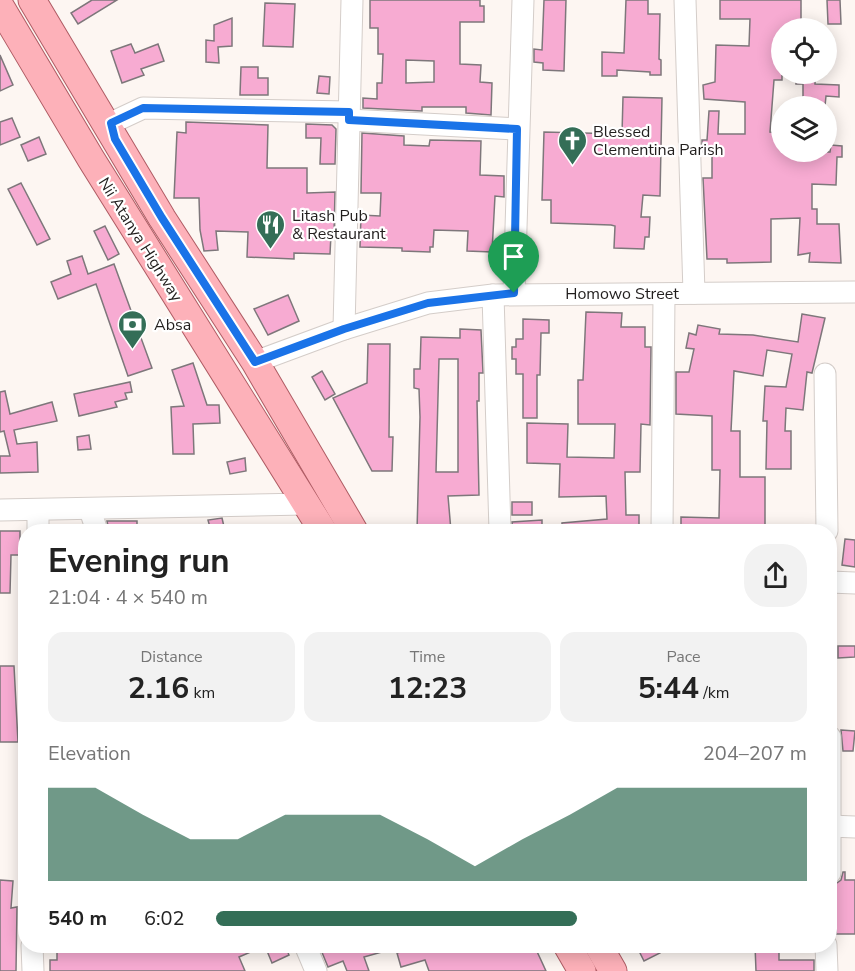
<!DOCTYPE html>
<meta charset="utf-8">
<style>
:root{--surface:#fff;--page:#f2f2f2;--text:#222;--muted:#767676;--accent:#346e57}
body{margin:0;font-family:"Nunito Sans",sans-serif;background:var(--page);color:var(--text);height:100vh;display:flex;flex-direction:column;font-size:22px;white-space:nowrap}
*{box-sizing:border-box;margin:0}
p{font-size:20px;color:var(--muted)}
.icon{flex:none;width:33px;height:33px;fill:none;stroke:currentColor;stroke-width:2;stroke-linecap:round;stroke-linejoin:round}
.map{position:relative;flex:1;overflow:hidden}
.side{position:absolute;left:18px;top:524px;width:819px;height:429px;display:flex;flex-direction:column;background:var(--surface);border-radius:24px;box-shadow:0 3px 15px #0003}
.side>*{flex:none}
.buttons{position:absolute;left:771px;top:18px;display:grid;gap:12px}
.buttons a{display:grid;place-items:center;width:66px;height:66px;border-radius:50%;background:var(--surface);box-shadow:0 3px 15px #0003;font-size:30px}
.pin{position:absolute;display:grid;place-items:center;width:51px;height:51px;color:#fff;margin:-62px -26px;border-radius:50% 50% 50% 0;rotate:-45deg;box-shadow:0 0 6px #0007}
.pin .icon{rotate:45deg}
.round{display:grid;place-items:center;flex:none;width:63px;height:63px;border-radius:24px;background:var(--page)}
.head{display:flex;align-items:center;justify-content:space-between;height:102px;padding:0 30px}
h1{font-size:33px;font-weight:700;line-height:45px}
.metrics{display:grid;grid-template-columns:repeat(3,1fr);gap:9px;height:102px;padding:6px 30px}
.metrics div{display:grid;align-content:center;border-radius:15px;background:var(--page);text-align:center}
.metrics b{font-size:30px;font-weight:700}
.metrics small{font-size:16px;font-weight:400}
.metrics p{font-size:16px}
.chart{height:168px;padding:12px 30px}
.chart p{display:flex;justify-content:space-between}
.chart svg{width:100%;height:108px;margin-top:6px;fill:var(--accent);opacity:.7}
ul{padding:0 30px;list-style:none;font-size:20px}
li{display:grid;grid-template-columns:96px 72px 1fr;align-items:center;height:45px}
li i{height:15px;border-radius:8px;background:var(--accent)}
.map>svg:first-child{display:block}
</style>
<div class="map">
<svg width="855" height="971" viewBox="0 0 855 971">
<rect width="100%" height="100%" fill="#fdf6f2"/>
<g fill="#f7abd2" stroke="#7e777b" stroke-width="1.5" fill-rule="evenodd">
<polygon points="92,0 117,0 78,24 71,13"/>
<path d="M370 0H480V6H484V22H460V64L481 65 480 82 492 83 491 115 466 113V107H422V111L363 108V98L377 99V83H382L383 54H378V28H370ZM406 60 434 61V82L406 83Z"/>
<polygon points="544,0 566,0 564,71 543,70 543,63 534,62 534,49 542,50"/>
<polygon points="626,0 648,0 648,14 660,14 659,59 661,60 661,75 650,75 650,72 617,70 617,76 602,76 602,52 624,53"/>
<polygon points="720,0 801,0 801,28 782,28 782,80 774,80 770,132 782,133 782,152 830,152 831,145 842,146 842,157 837,157 836,185 812,184 812,209 817,209 817,224 839,224 841,263 809,262 810,253 798,255 800,218 771,219 771,262 727,263 727,259 707,259 703,178 712,178 712,151 702,152 702,140 707,140 709,111 719,111 718,134 745,134 745,102 704,99 703,85 715,82 716,45 749,46 750,19 720,19"/>
<polygon points="827,0 840,0 841,24 828,24"/>
<polygon points="265,3 295,4 293,47 263,46"/>
<polygon points="232,18 232,46 218,47 219,63 206,62 206,40 214,41 214,25"/>
<polygon points="131,44 135,53 158,44 164,61 141,69 144,75 122,83 111,51"/>
<polygon points="0,55 13,85 0,91"/>
<polygon points="241,67 258,67 258,78 268,78 268,95 240,95"/>
<polygon points="796,74 815,74 815,84 839,85 839,97 826,96 825,106 803,106 803,84 796,84"/>
<polygon points="319,76 330,77 329,94 317,93"/>
<polygon points="623,97 662,98 660,196 643,195 641,217 650,217 649,237 645,237 644,249 614,248 615,226 611,225 551,223 551,200 542,200 544,132 622,134"/>
<polygon points="12,118 20,137 0,145 0,122"/>
<polygon points="186,122 268,125 267,168 307,168 307,193 335,192 334,234 331,234 330,254 294,253 294,259 247,257 248,232 216,231 218,250 204,251 200,230 199,198 174,198 177,132 186,133"/>
<polygon points="306,124 332,125 336,129 335,164 320,164 321,138 306,138"/>
<polygon points="362,133 404,136 404,145 429,146 430,140 481,141 480,175 504,176 504,197 495,196 492,252 467,251 468,231 434,230 433,247 430,247 430,252 402,251 402,248 360,247 361,215 380,216 381,193 361,193"/>
<polygon points="39,137 46,154 28,161 21,145"/>
<polygon points="21,183 50,239 37,245 8,189"/>
<polygon points="105,226 119,254 108,260 94,231"/>
<polygon points="82,256 88,274 114,264 152,368 128,376 96,284 58,299 51,282 71,274 67,261"/>
<polygon points="288,295 299,321 268,335 254,309"/>
<polygon points="586,312 622,313 621,327 645,327 645,347 651,347 650,425 641,424 640,472 625,472 626,515 639,515 639,531 562,531 562,523 607,519 606,496 559,497 560,464 527,463 527,423 568,424 567,457 614,458 615,424 578,424 578,380 583,380"/>
<polygon points="802,314 825,318 812,373 807,372 803,410 786,408 785,431 791,431 791,469 766,469 767,421 763,421 765,386 786,387 792,354 767,350 763,376 734,371 731,431 740,431 740,477 765,477 765,531 681,531 681,517 719,518 720,470 712,470 712,416 676,414 676,372 689,372 694,349 686,348 689,333 696,335 698,325 720,329 719,334 753,335 798,342"/>
<polygon points="523,319 549,320 549,333 541,333 540,375 537,375 537,418 523,418 523,374 516,374 516,359 512,359 512,347 516,347 516,339 523,339"/>
<path d="M460 329 481 330 483 373H479V401H477L479 495 448 496 451 531H417L420 417 419 389 414 388V369H420L421 337 460 338ZM439 359H458V472H436Z"/>
<polygon points="368,344 390,344 389,437 393,437 392,471 372,471 333,398 367,383"/>
<polygon points="193,363 207,405 219,405 220,423 193,424 194,454 173,454 171,407 184,406 172,370"/>
<polygon points="322,371 335,394 325,400 312,377"/>
<polygon points="130,382 132,392 125,393 127,399 115,402 117,407 79,416 74,394"/>
<polygon points="5,391 10,414 52,402 57,421 14,430 17,444 37,442 38,472 0,473 0,456 10,456 4,431 0,432 0,392"/>
<polygon points="89,435 91,449 78,450 77,437"/>
<polygon points="245,458 246,471 230,474 227,462"/>
<rect x="512" y="502" width="20" height="13"/>
<polygon points="222,518 225,531 211,531 208,520"/>
<polygon points="542,520 542,531 513,531 512,522"/>
<polygon points="107,521 137,521 137,531 109,531"/>
<polygon points="0,531 20,531 20,555 11,555 10,593 0,593"/>
<polygon points="845,539 855,540 855,567 842,565"/>
<polygon points="838,646 855,646 855,657 838,658"/>
<polygon points="0,666 14,666 18,742 0,742"/>
<polygon points="841,730 855,731 853,751 843,751"/>
<polygon points="843,872 845,872 845,880 855,880 855,934 836,934 834,885 841,880"/>
<polygon points="0,880 13,881 11,908 17,907 16,971 0,971"/>
<polygon points="57,945 285,945 289,955 272,963 265,946 239,957 245,971 50,971 50,960 57,960"/>
<polygon points="319,945 395,945 396,948 364,957 369,971 347,971 343,961 328,967"/>
<polygon points="425,945 534,945 546,971 429,971 425,960 401,967 397,953"/>
<polygon points="636,945 656,945 660,953 644,961"/>
<polygon points="755,945 779,945 779,960 814,960 814,971 756,971"/>
</g>
<g fill="none" stroke-linecap="round" stroke-linejoin="round">
<defs>
<g id="minor">
<polyline points="685,0 694,293"/>
<polyline points="349,120 517,129"/>
<polyline points="115,139 111,123 143,108 349,112"/>
<polyline points="514,293 523,0"/>
<polyline points="493,295 500,531"/>
<polyline points="344,329 352,0"/>
<polyline points="255,362 344,329 428,303 493,295 855,292"/>
<polyline points="825,374 827,531"/>
<polyline points="0,510 306,504"/>
<polyline points="90,510 97,531"/>
<polyline points="38,531 38,511"/>
<polyline points="662,531 664,295"/>
<polyline points="830,582 855,583"/>
<polyline points="830,737 830,873"/>
<polyline points="830,826 855,827"/>
<polyline points="32,945 33,971"/>
<polyline points="305,945 316,971"/>
<polyline points="826,945 827,971"/>
</g>
<g id="major">
<polyline points="32,0 162,218 255,362 354,531"/>
<polyline points="0,6 91,159 323,531"/>
<polyline points="567,945 582,971"/>
<polyline points="598,945 613,971"/>
</g>
</defs>
<use href="#minor" stroke="#d4cdc9" stroke-width="23"/>
<use href="#major" stroke="#af5c64" stroke-width="29"/>
<use href="#minor" stroke="#fff" stroke-width="21"/>
<use href="#major" stroke="#fdb1b9" stroke-width="27"/>
</g>
<g fill="none" stroke-linecap="round" stroke-linejoin="round">
<defs>
<polygon id="route" points="143,108 349,112 349,120 517,129 514,293 428,303 344,329 255,362 162,218 115,139 111,123"/>
</defs>
<use href="#route" stroke="#fff" stroke-width="12"/>
<use href="#route" stroke="#1a73e8" stroke-width="8"/>
</g>
<defs>
<symbol id="church-pin" viewBox="-11 -11 22 30"><path d="M0 17L-7.5 6A9.5 9.5 0 1 1 7.5 6Z" fill="#346e57" stroke="#fff"/><path d="M-1.2-6h2.4v3.5h3.3v2.4h-3.3V6h-2.4V-.1h-3.3v-2.4h3.3Z" fill="#fff"/></symbol>
<symbol id="restaurant-pin" viewBox="-11 -11 22 30"><path d="M0 17L-7.5 6A9.5 9.5 0 1 1 7.5 6Z" fill="#346e57" stroke="#fff"/><path d="M-5-6h1v4h1v-4h1v4h1v-4h1v5L-1.5 .5V6h-2V.5L-5-1ZM5-6V6H3V1.5H1.5Q1.5-4 5-6Z" fill="#fff"/></symbol>
<symbol id="bank-pin" viewBox="-11 -11 22 30"><path d="M0 17L-7.5 6A9.5 9.5 0 1 1 7.5 6Z" fill="#346e57" stroke="#fff"/><path d="M-6-4H6V4H-6ZM0-2.3a2.3 2.3 0 1 0 0 4.6a2.3 2.3 0 1 0 0-4.6Z" fill="#fff"/></symbol>
</defs>
<g fill-rule="evenodd">
<use href="#church-pin" x="556" y="124" width="33" height="45"/>
<use href="#restaurant-pin" x="254" y="208" width="33" height="45"/>
<use href="#bank-pin" x="116" y="308" width="33" height="45"/>
</g>
<g text-anchor="middle" stroke-width="4.5" stroke-linejoin="round" paint-order="stroke">
<g font-size="16" fill="#211e1d" stroke="#fff" text-anchor="start">
<text x="593" y="137">Blessed<tspan x="593" dy="18">Clementina Parish</tspan></text>
<text x="292" y="221">Litash Pub<tspan x="292" dy="18">&amp; Restaurant</tspan></text>
<text x="154" y="330">Absa</text>
</g>
<g font-size="16" fill="#211e1d" stroke="#fff">
<text transform="translate(141 239) rotate(58)" y="6">Nii Atanya Highway</text>
<text x="622" y="299">Homowo Street</text>
</g>
</g>
</svg>
<div class="buttons">
<a><svg class="icon" aria-label="locate" viewBox="0 0 24 24"><circle cx="12" cy="12" r="6"/><path d="M12 2v4M12 18v4M2 12h4M18 12h4"/></svg></a>
<a><svg class="icon" aria-label="layers" viewBox="0 0 24 24"><path d="M12 4l9 5-9 5-9-5zM3 14l9 5 9-5"/></svg></a>
</div>
<div class="pin" style="left:514px;top:293px;background:#1e9e55"><svg class="icon" aria-label="arrive" viewBox="0 0 24 24"><path d="M6 21V4h12l-3 4 3 4H6"/></svg></div>
<section class="side">
<div class="head"><div><h1>Evening run</h1><p>21:04 · 4 × 540 m</p></div><a class="round"><svg class="icon" aria-label="share" viewBox="0 0 24 24"><path d="M12 15V3M7 8l5-5 5 5M5 13v7h14v-7"/></svg></a></div>
<div class="metrics">
<div><p>Distance</p><b>2.16<small> km</small></b></div>
<div><p>Time</p><b>12:23</b></div>
<div><p>Pace</p><b>5:44<small> /km</small></b></div>
</div>
<div class="chart"><p><span>Elevation</span>204–207 m</p>
<svg viewBox="0 0 160 44" preserveAspectRatio="none"><path d="M0 44V6L10 6L20 17L30 27L40 27L50 17L60 17L70 17L80 27L90 38L100 27L110 17L120 6L130 6L140 6L150 6L160 6V44z"/></svg>
</div>
<ul>
<li><b>540 m</b>6:02<i style="width:61%"></i></li>
</ul>
</section>
</div>
